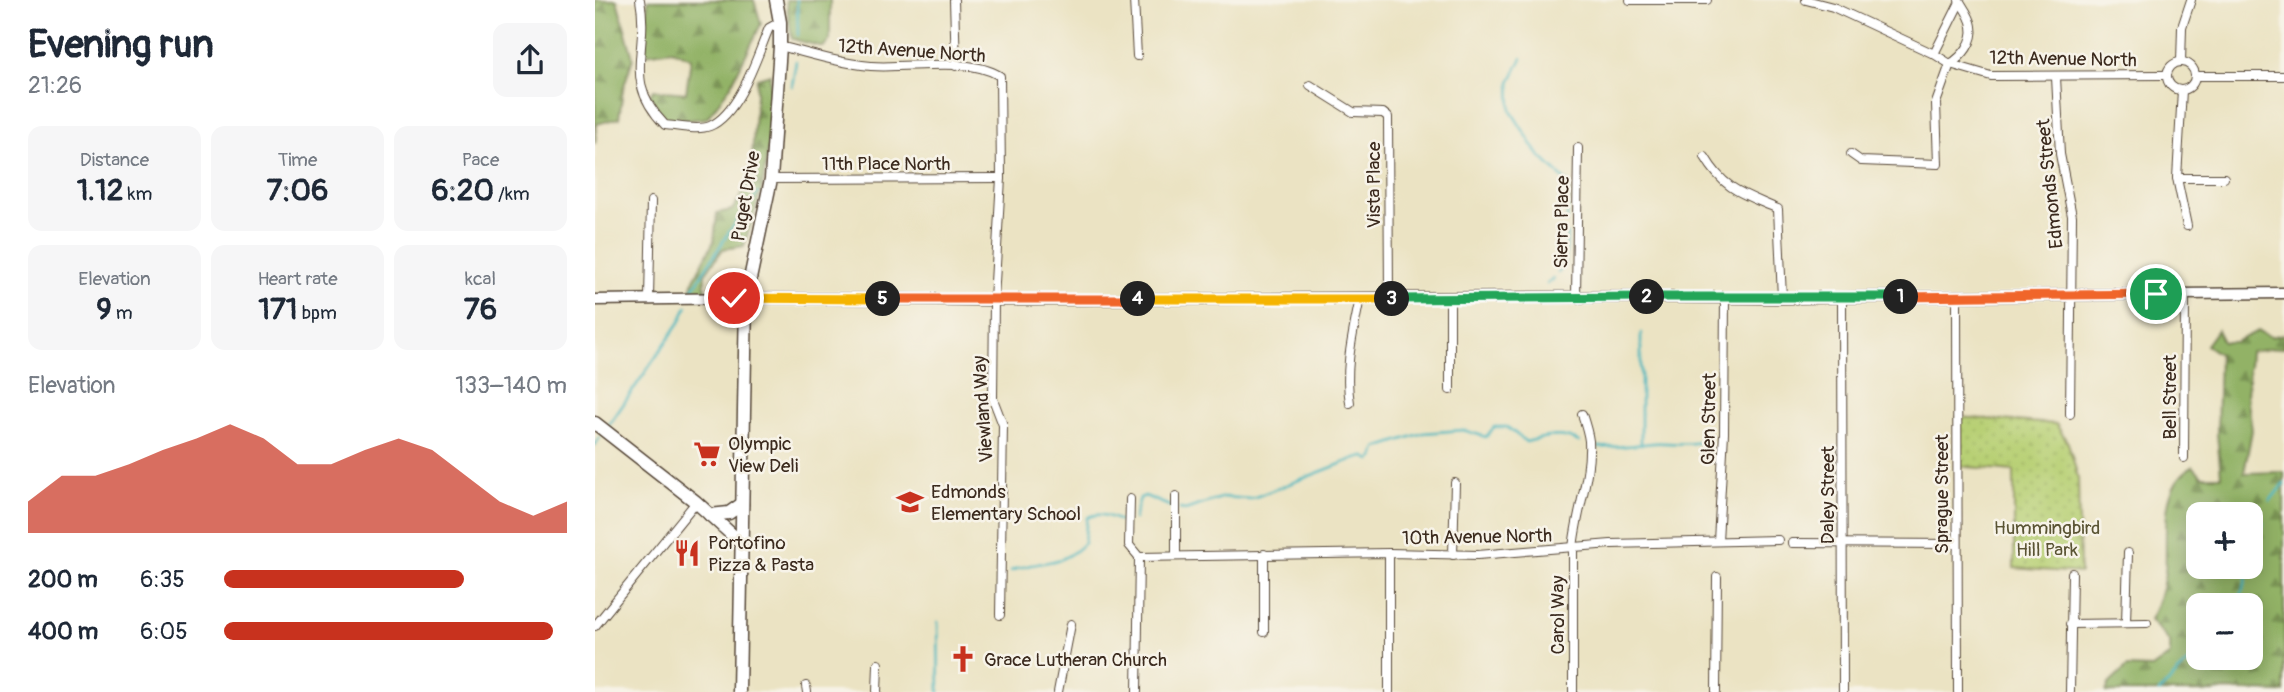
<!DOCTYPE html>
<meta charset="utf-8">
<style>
:root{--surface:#fff;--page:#f6f6f7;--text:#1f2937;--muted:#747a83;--accent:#c8321e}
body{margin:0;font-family:Pangolin,sans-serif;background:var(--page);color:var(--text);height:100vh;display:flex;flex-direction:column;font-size:26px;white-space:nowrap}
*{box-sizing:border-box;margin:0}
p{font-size:23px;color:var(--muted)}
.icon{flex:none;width:38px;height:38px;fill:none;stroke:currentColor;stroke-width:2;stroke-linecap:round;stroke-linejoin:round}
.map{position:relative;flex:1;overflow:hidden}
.side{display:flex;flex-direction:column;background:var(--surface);width:595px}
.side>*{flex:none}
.tools{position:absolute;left:1591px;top:502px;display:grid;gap:14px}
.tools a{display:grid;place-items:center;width:77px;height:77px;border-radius:14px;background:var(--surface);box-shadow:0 4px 18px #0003;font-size:35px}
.pin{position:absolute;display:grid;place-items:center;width:60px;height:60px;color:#fff;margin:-30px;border:4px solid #fff;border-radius:50%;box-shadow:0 2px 7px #0007}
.km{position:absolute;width:35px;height:35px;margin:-18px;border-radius:50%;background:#222;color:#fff;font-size:19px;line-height:35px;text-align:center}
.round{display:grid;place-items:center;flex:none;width:74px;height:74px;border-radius:14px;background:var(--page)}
.overview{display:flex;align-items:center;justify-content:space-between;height:119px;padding:0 28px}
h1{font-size:38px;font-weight:700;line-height:52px}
.figures{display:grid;grid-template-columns:repeat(3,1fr);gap:10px;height:119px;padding:7px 28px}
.figures div{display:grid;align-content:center;border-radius:14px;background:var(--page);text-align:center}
.figures b{font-size:30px;font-weight:700}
.figures small{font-size:19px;font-weight:400}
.figures p{font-size:19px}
.chart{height:196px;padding:14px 28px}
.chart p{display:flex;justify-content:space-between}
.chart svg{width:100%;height:126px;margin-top:7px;fill:var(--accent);opacity:.7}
ul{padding:0 28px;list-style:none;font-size:23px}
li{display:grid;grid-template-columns:112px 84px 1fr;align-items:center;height:52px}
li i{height:18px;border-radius:9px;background:var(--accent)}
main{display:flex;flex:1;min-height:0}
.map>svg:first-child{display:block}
</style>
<main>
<section class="side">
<div class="overview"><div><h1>Evening run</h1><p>21:26</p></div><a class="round"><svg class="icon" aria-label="share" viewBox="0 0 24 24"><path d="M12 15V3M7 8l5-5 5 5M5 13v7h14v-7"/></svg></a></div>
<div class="figures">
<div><p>Distance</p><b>1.12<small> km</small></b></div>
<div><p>Time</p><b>7:06</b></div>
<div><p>Pace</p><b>6:20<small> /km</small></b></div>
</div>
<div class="figures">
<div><p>Elevation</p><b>9<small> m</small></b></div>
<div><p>Heart rate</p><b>171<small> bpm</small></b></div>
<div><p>kcal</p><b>76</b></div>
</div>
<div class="chart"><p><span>Elevation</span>133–140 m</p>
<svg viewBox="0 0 160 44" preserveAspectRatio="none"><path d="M0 44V33L10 24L20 24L30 20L40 15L50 11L60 6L70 11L80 20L90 20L100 15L110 11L120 15L130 24L140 33L150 38L160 33V44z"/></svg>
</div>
<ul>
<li><b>200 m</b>6:35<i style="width:70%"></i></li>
<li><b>400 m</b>6:05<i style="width:96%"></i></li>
</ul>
</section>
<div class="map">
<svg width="1689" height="692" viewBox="0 0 1689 692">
<defs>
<pattern id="forest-firs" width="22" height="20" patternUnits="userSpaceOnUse" patternTransform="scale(1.75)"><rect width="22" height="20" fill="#92b266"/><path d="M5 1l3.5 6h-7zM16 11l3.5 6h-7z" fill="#789153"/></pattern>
<pattern id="park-dots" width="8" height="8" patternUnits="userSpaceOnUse" patternTransform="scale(1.75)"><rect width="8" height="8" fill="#b8d075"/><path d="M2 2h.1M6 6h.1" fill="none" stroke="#9fb365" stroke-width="1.8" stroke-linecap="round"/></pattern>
</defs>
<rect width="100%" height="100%" fill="#f7f3e8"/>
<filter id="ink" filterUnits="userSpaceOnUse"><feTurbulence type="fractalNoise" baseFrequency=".0143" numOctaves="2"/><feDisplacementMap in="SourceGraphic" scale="14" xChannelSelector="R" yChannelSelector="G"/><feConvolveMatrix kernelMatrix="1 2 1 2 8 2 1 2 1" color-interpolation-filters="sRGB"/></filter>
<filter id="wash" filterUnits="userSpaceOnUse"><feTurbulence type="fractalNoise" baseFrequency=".00686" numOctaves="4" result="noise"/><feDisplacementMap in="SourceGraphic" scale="28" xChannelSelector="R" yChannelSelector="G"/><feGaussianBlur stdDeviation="1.57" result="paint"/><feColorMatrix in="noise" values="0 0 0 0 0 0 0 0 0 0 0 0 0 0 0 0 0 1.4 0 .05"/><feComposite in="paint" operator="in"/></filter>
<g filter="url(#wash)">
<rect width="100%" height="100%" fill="#ebe3c3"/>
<g fill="url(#forest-firs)" stroke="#666e42" stroke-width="2" fill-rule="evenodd">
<polygon points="0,0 22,0 38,58 28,89 24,118 2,124 0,144"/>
<polygon points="53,0 159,0 166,24 135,87 112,118 72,122 54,95 59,90 91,93 96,58 77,50 50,54"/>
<polygon points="191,0 235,0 235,40 228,47 197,39"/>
<polygon points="175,74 176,129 167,188 149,246 128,249 110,274 110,298 94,296 99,279 119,241 122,213 137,210 153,185 157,160 162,78"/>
<path d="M1622 330 1628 342H1640L1663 331 1676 337 1688 334 1689 347 1655 352 1652 396 1657 430 1649 473 1689 472V692L1629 690 1620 692H1511L1514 684 1532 667 1557 668 1575 655V642L1555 620C1563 605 1567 591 1570 573 1574 538 1561 488 1598 466L1607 476H1626L1622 434 1624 354 1611 345ZM1603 514H1656V567H1603ZM1603 606H1656V658H1603Z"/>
</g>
<polygon fill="url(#park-dots)" stroke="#7a7d4a" stroke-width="2" points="1362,417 1461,424 1473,443 1483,477 1485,573 1419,568 1419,471 1362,466"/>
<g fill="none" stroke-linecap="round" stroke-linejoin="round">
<g stroke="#47b6be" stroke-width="2.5">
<polyline points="202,0 203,35"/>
<polyline points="927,58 915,82 916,111 943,154 973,183 972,222"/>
<polyline points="197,86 201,61"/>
<polyline points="963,273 970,264 972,234"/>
<polyline points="952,284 959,279"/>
<polyline points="98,289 134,232 163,193"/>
<polyline points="1046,333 1046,445"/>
<polyline points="14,425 85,322 92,307"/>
<polyline points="0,445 5,437"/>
<path d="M1003 447C1022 448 1039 445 1058 443 1077 442 1094 446 1112 441"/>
<polyline points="1675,501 1689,483"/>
<path d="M585 509 590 510 629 497 655 499 761 458 769 456 775 460 779 458 782 448 828 433 868 430 891 437 899 427H912L931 442C950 437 966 432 984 442"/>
<polyline points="539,519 545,498 550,496 577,507"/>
<polyline points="1656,561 1668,523"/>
<path d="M416 571C446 558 464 569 489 543L492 518C504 511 517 517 529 523"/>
<polyline points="1641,606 1649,588 1654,567"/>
<polyline points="343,622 344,692"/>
<polyline points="1564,692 1603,653"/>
</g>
</g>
</g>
<g filter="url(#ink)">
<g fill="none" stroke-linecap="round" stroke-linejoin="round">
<defs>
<g id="minor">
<path d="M45 0C55 51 26 80 70 125 83 126 103 131 115 126 145 113 162 56 174 28L185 22"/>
<polyline points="359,0 361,66"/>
<polyline points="539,0 542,56"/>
<polyline points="1035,0 1112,0"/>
<polyline points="1211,0 1238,7 1339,54 1355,64 1396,76 1571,75"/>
<path d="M185 46C215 54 245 63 276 66 313 69 374 56 405 76L406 178 399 300 398 399 408 425 405 615"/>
<polyline points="1339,54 1365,2"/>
<circle cx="1586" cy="76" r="14"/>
<polyline points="1586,62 1587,27 1596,0"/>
<path d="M1355 64C1367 57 1380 42 1377 26 1376 17 1368 7 1364 0"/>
<polyline points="1600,76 1689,76"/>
<polyline points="1461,77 1465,154 1477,216 1475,414"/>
<polyline points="715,85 758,112 788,113 793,117 794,299"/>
<polyline points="1587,90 1582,178 1592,226"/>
<polyline points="1256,154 1266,161 1343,164 1341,103 1355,64"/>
<path d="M1110 157C1130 191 1149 194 1183 209L1187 298"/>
<polyline points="1582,178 1629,178"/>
<polyline points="176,179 406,178"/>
<polyline points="1362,296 1363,692"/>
<polyline points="981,297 983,148"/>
<polyline points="855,298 855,390"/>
<polyline points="1247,298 1248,692"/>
<polyline points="54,299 56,201"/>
<path d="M755 403C749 367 758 334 765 298"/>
<polyline points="1589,458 1590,294"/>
<polyline points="581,496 581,556"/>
<polyline points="535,499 534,545 544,557"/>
<polyline points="1123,541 1129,433 1130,297"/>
<polyline points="1197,543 1362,544"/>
<polyline points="669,554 669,632"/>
<polyline points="858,555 860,483"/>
<polyline points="544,557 794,553 883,555 1016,544 1183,540"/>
<polyline points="1531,623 1533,553"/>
<polyline points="1475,624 1552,623"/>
<polyline points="0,626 101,502"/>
<polyline points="211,686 212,692"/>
<polyline points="282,692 283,664"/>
<polyline points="463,692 476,624"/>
<polyline points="542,692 544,557"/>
<polyline points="794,692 794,553"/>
<path d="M978 692V549C981 513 996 477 994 441 993 432 990 423 987 414"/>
<polyline points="1121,692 1122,577"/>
<polyline points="1475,692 1477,573"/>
</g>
<polyline id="tertiary" points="0,300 151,298 399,300 981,297 1187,298 1689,293"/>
<polyline id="secondary" points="0,423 101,502 146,543"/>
<g id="primary">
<polyline points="115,515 134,513 147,504"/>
<polyline points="144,692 151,298 176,179 185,46 185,22 181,0"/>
</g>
</defs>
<use href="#minor" stroke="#554637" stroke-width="10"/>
<use href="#tertiary" stroke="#554637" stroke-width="13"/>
<use href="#secondary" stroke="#554637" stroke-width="15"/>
<use href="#primary" stroke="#554637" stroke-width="15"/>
<use href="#minor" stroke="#fff" stroke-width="8"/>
<use href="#tertiary" stroke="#fff" stroke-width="10"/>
<use href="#secondary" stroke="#fff" stroke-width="12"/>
<use href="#primary" stroke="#fff" stroke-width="12"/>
</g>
</g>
<g fill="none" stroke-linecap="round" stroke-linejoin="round" filter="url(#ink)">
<defs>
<polyline id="split-1" points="1306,297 1561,294"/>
<polyline id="split-2" points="1052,297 1306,297"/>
<polyline id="split-3" points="797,299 1052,297"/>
<polyline id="split-4" points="543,299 797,299"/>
<polyline id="split-5" points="288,299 543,299"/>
<polyline id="split-6" points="139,298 288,299"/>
</defs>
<use href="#split-1" stroke="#fff" stroke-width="14"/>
<use href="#split-2" stroke="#fff" stroke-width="14"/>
<use href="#split-3" stroke="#fff" stroke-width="14"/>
<use href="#split-4" stroke="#fff" stroke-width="14"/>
<use href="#split-5" stroke="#fff" stroke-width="14"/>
<use href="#split-6" stroke="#fff" stroke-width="14"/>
<use href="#split-1" stroke="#f0652b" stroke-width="9"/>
<use href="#split-2" stroke="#22a559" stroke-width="9"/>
<use href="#split-3" stroke="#22a559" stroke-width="9"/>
<use href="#split-4" stroke="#f5b400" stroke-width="9"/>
<use href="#split-5" stroke="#f0652b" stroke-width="9"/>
<use href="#split-6" stroke="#f5b400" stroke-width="9"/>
</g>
<defs>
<symbol id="supermarket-bare" viewBox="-9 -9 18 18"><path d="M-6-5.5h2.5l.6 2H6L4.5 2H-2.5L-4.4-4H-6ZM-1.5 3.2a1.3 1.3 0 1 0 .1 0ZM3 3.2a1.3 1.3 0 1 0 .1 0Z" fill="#c8321e" stroke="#f7f3e8" stroke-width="2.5" paint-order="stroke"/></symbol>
<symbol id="school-bare" viewBox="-9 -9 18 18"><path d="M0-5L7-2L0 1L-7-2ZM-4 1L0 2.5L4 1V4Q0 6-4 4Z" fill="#c8321e" stroke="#f7f3e8" stroke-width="2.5" paint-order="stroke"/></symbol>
<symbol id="restaurant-bare" viewBox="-9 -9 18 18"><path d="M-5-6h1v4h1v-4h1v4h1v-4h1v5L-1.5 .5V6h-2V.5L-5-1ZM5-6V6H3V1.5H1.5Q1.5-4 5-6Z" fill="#c8321e" stroke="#f7f3e8" stroke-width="2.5" paint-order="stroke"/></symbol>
<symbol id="church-bare" viewBox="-9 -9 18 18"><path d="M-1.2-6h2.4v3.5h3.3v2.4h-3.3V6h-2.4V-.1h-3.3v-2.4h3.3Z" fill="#c8321e" stroke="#f7f3e8" stroke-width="2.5" paint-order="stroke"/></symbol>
</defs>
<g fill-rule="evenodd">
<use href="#supermarket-bare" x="93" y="435" width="38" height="38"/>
<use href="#school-bare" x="296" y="483" width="38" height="38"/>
<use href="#restaurant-bare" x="73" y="534" width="38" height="38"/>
<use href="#church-bare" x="349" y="640" width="38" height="38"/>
</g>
<g text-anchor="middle" stroke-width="5" stroke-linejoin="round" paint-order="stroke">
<g font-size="19" fill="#3b2a1e" stroke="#f7f3e8">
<text transform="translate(317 50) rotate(4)" y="7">12th Avenue North</text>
<text transform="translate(1468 58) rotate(1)" y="7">12th Avenue North</text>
<text x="291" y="170">11th Place North</text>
<text transform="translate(1454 184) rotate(-96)" y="7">Edmonds Street</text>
<text transform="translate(778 185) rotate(-90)" y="7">Vista Place</text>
<text transform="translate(150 196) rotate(-80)" y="7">Puget Drive</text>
<text transform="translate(966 222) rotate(-89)" y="7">Sierra Place</text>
<text transform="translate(1574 397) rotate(-90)" y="7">Bell Street</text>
<text transform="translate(387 409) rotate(-94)" y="7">Viewland Way</text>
<text transform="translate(1113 419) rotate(-89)" y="7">Glen Street</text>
<text transform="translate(1346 494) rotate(-90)" y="7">Sprague Street</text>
<text transform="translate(1232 495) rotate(-90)" y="7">Daley Street</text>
<text transform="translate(882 536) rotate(-1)" y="7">10th Avenue North</text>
<text transform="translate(962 615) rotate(-90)" y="7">Carol Way</text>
</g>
<g font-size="19" fill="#3b2a1e" stroke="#f7f3e8" text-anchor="start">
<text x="133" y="450">Olympic<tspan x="133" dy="22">View Deli</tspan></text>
<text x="336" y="498">Edmonds<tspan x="336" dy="22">Elementary School</tspan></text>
<text x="113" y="549">Portofino<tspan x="113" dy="22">Pizza &amp; Pasta</tspan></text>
<text x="389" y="666">Grace Lutheran Church</text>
</g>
<g font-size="19" fill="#5a5434" stroke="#f7f3e8">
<text x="1452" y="534">Hummingbird<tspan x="1452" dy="22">Hill Park</tspan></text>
</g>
</g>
</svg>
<div class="tools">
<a>+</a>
<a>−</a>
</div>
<div class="pin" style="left:1561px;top:294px;background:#1e9e55"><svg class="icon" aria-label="arrive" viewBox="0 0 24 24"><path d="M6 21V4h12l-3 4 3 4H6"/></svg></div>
<div class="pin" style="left:139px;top:298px;background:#d93025"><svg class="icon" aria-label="check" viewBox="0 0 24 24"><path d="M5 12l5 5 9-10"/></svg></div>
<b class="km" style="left:1306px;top:297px">1</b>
<b class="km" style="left:1052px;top:297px">2</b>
<b class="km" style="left:797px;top:299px">3</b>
<b class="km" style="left:543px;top:299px">4</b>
<b class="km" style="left:288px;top:299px">5</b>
</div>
</main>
